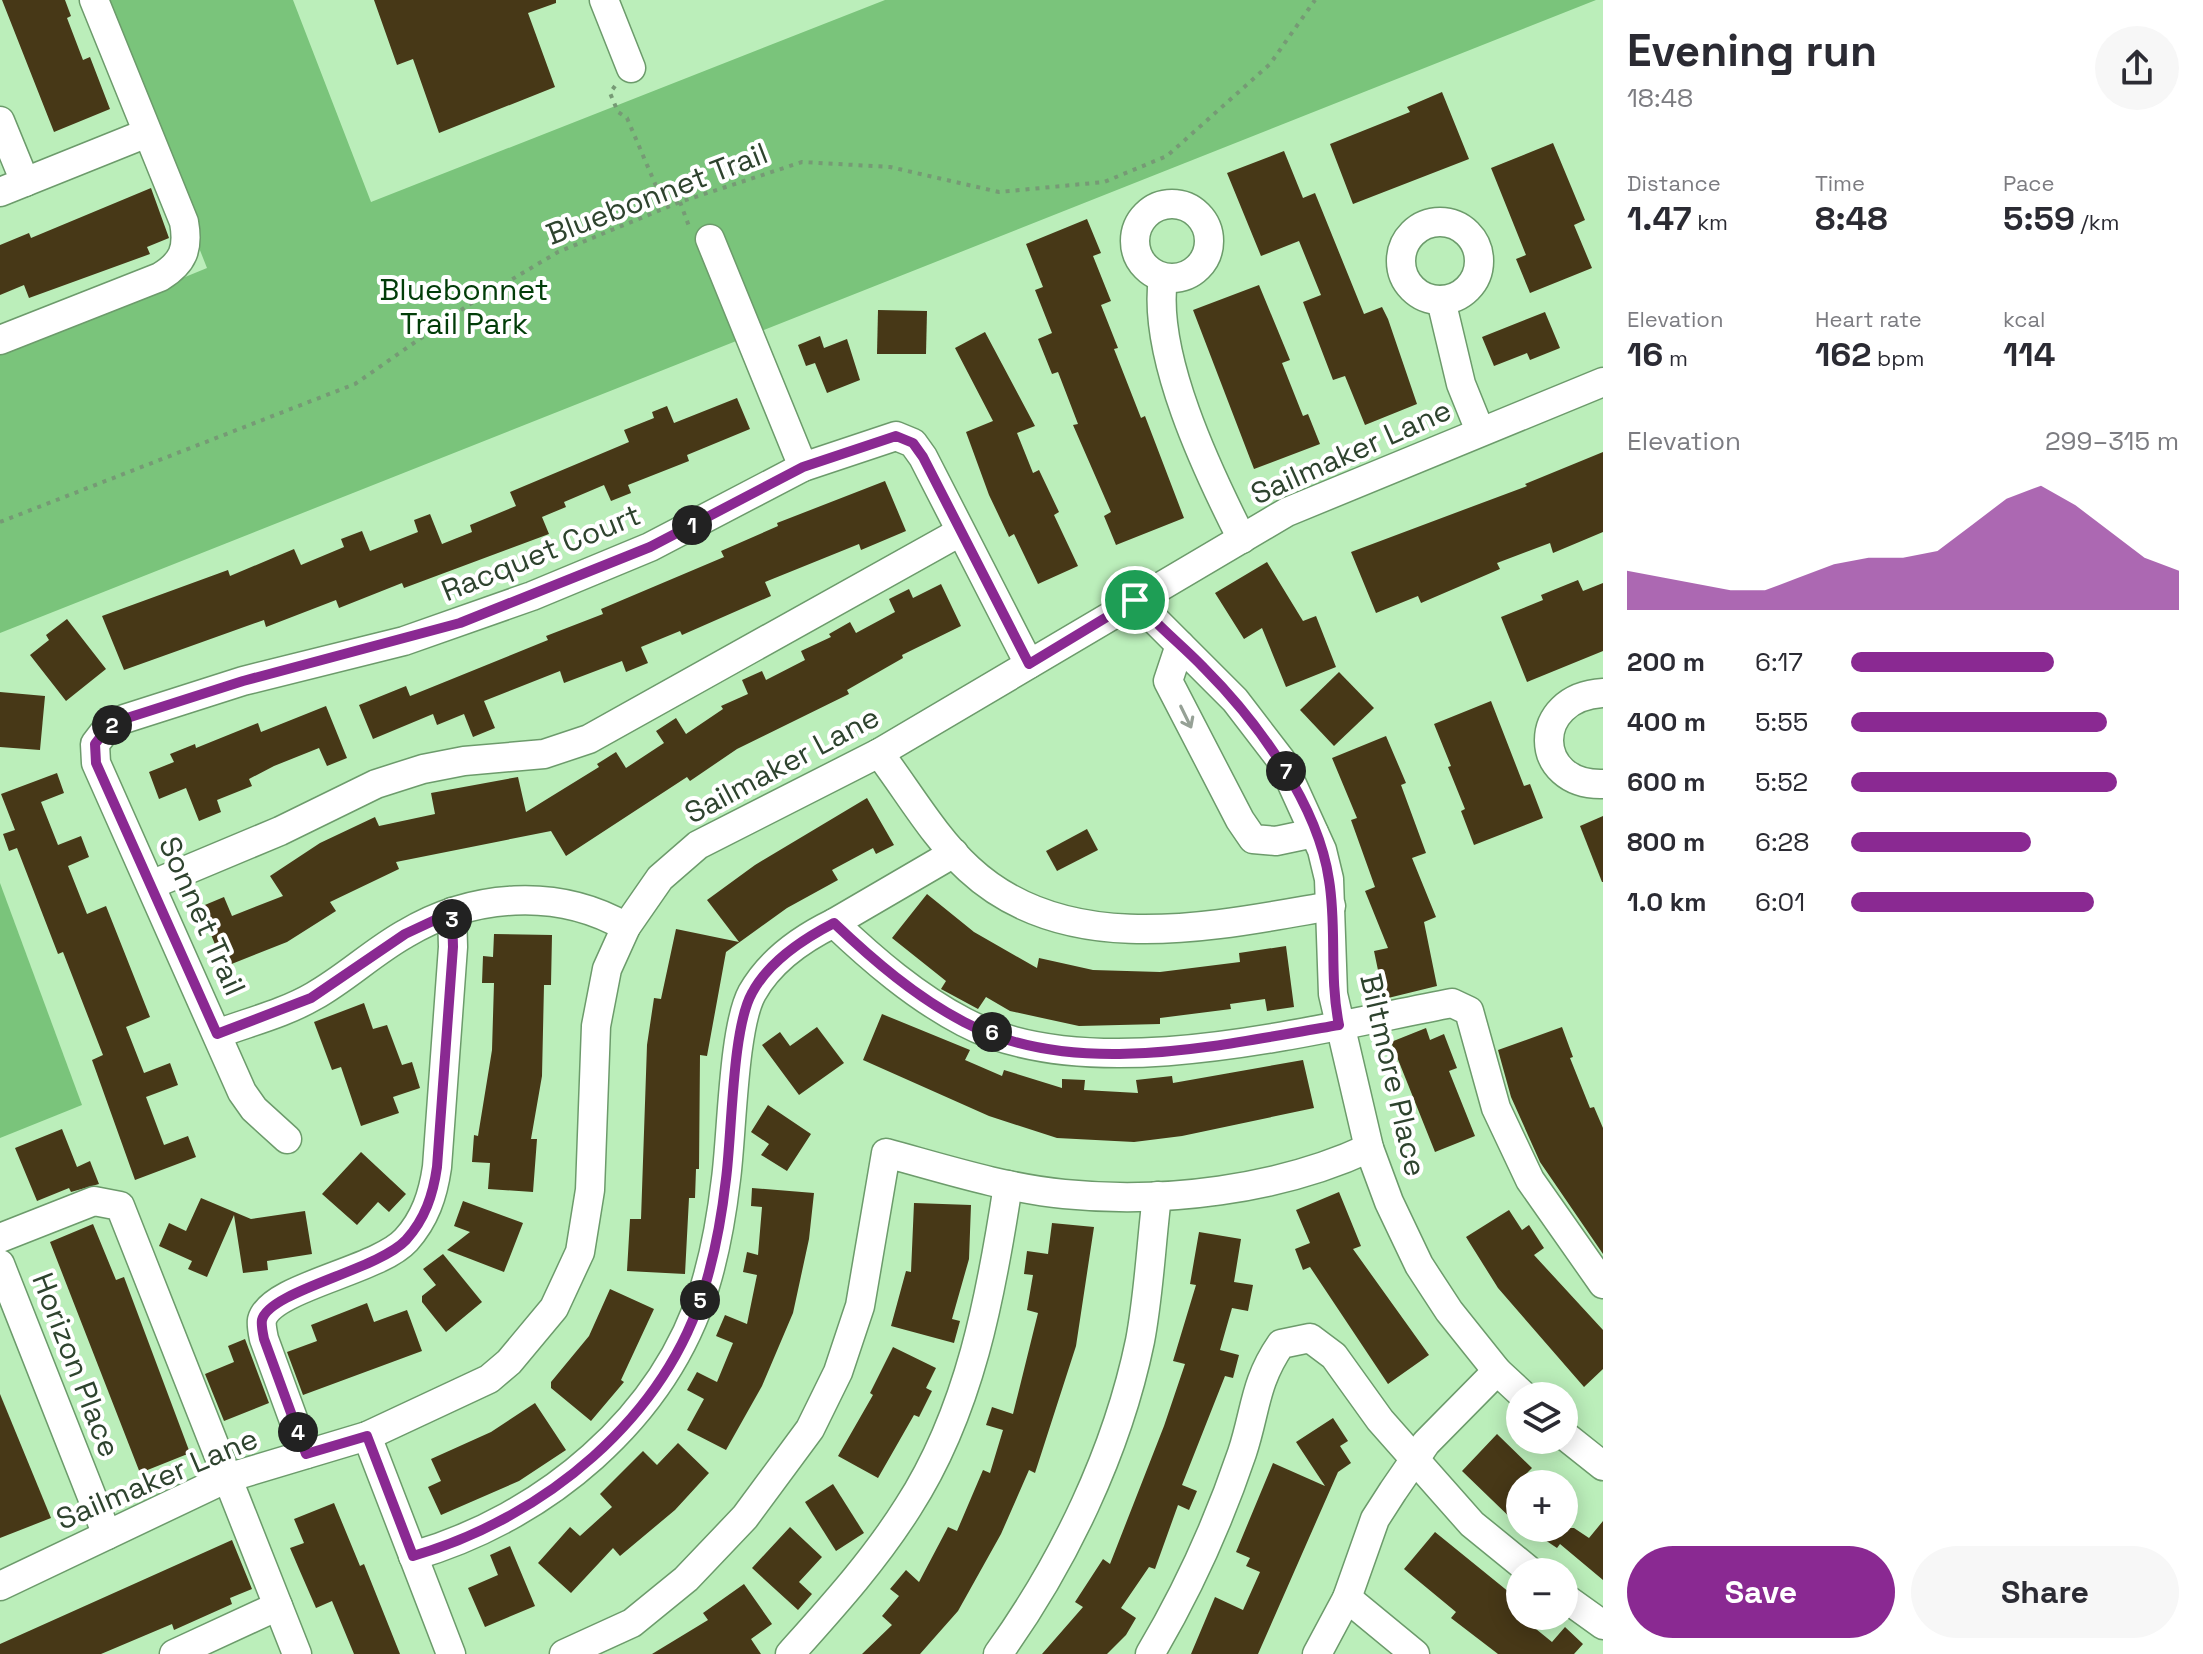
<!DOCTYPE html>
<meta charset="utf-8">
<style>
:root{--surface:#fff;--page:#f7f7f7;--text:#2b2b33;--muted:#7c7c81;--accent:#8a2992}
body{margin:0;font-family:"Space Grotesk",sans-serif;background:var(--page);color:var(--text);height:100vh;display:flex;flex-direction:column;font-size:30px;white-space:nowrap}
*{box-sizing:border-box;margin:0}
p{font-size:26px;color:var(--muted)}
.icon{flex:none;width:44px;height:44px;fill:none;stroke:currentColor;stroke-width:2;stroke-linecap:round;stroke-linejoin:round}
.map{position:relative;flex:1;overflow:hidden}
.sheet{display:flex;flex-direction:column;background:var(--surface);width:600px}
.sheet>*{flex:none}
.controls{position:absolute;left:1506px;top:1382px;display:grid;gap:16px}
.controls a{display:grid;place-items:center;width:72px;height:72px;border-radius:50%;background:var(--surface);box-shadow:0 4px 20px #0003;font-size:40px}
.pin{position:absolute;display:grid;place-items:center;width:68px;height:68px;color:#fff;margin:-34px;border:4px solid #fff;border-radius:50%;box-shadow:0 2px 8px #0007}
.km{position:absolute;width:40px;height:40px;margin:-20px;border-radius:50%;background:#222;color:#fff;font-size:22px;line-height:40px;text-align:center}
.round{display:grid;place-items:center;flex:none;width:84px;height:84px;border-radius:42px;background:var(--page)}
.headline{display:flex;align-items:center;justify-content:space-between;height:136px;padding:0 24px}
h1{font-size:44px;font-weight:800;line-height:60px}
.figures{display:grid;grid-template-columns:repeat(3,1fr);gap:12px;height:136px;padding:8px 24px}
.figures div{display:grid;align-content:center}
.figures b{font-size:34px;font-weight:800}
.figures small{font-size:22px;font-weight:400}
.figures p{font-size:22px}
.chart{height:224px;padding:16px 24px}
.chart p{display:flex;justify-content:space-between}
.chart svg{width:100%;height:144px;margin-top:8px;fill:var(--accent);opacity:.7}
.primary-button{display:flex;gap:16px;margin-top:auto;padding:16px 24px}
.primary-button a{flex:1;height:92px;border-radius:48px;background:var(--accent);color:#fff;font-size:32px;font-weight:800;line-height:92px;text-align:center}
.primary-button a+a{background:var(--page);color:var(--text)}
ul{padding:0 24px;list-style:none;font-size:26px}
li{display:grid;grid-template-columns:128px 96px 1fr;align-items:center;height:60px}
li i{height:20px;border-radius:10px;background:var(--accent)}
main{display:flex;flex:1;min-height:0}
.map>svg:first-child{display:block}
</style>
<main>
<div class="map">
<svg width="1603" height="1654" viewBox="0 0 1603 1654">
<rect width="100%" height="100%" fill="#bbeeba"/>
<g fill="#7ac47b">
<polygon points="101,0 293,0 371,202 885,0 1596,0 0,633 0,353 207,268"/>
<polygon points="0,883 82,1105 0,1138"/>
</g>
<g fill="#473817">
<polygon points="2,0 65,0 71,16 67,18 83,60 90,57 110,109 54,132"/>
<polygon points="374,0 556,0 556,3 528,13 555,87 439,133 413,59 397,65"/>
<polygon points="1442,92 1469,159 1353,204 1330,144 1410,112 1407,107"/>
<polygon points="1553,143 1585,220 1574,225 1592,268 1530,293 1516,259 1526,255 1491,168"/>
<polygon points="1284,151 1303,198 1315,193 1364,314 1382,307 1388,319 1417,404 1365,425 1345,376 1333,380 1303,302 1321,295 1299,241 1261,256 1227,173"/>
<polygon points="151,188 169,238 147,247 150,254 29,298 24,285 0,295 0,245 29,233 31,238"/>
<polygon points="1087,219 1101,253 1093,256 1111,301 1101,305 1118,348 1114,349 1141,418 1145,416 1184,518 1116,545 1104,516 1111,512 1073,425 1078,424 1058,372 1052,374 1038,339 1052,333 1035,290 1043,287 1026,244"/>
<polygon points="1259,285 1290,360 1282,363 1303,416 1308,414 1320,444 1254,469 1193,310"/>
<polygon points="878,310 927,311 926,354 877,354"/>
<polygon points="1545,312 1560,348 1530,360 1527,353 1494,366 1482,337"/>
<polygon points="985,332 1035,426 1017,433 1033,473 1039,470 1059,512 1054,515 1078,566 1038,584 1014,534 1009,537 989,495 966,432 993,421 955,348"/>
<polygon points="820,336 824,348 847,339 860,380 827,393 815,363 806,366 798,345"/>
<polygon points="737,398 750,429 687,455 689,461 628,485 631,493 611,501 604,485 564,502 566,507 542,517 549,534 404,588 402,583 339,608 336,600 266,627 264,620 124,670 102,616 228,570 230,576 294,549 301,565 344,547 341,539 362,531 370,551 418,532 414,520 430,514 442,544 472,532 470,525 516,506 510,492 629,442 624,430 654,418 652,412 667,406 674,423"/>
<polygon points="1603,452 1603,532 1553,553 1550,543 1497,563 1500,569 1421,603 1418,596 1376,613 1351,552 1527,486 1525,484"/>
<polygon points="885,481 906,531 861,550 859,544 765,582 771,596 682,635 680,631 641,647 648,663 626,672 622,661 564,683 560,671 484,701 495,728 473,737 464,714 437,725 433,714 373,739 359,705 406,686 410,696 548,640 546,636 603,614 601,609 724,557 721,551 778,526 777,523"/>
<polygon points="1267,562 1303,621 1316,616 1336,667 1286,687 1262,628 1244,639 1215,593"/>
<polygon points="1578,580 1583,591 1603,583 1603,651 1527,682 1501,617 1543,600 1541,595"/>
<polygon points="941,584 961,626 902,655 903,658 847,690 849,694 737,749 690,781 687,777 566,856 551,831 396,862 399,869 330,902 336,911 287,942 224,967 200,907 224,897 232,916 283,896 270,876 320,843 375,817 379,826 435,814 431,793 518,777 526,812 599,767 597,764 616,752 626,768 664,743 656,731 676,718 686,734 723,709 721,706 748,694 742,680 762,671 766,680 805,660 801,651 831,637 829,634 850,622 856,633 895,612 889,599 909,589 913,598"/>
<polygon points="67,619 106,669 66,701 30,655 49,640 46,635"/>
<polygon points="1339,672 1374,708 1334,746 1300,710"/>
<polygon points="0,692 45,696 40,750 0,747"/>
<polygon points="1491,701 1524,786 1530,784 1543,818 1474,845 1461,811 1465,809 1448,767 1451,766 1434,724"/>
<polygon points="326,706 347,758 327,766 319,748 274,766 249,779 252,786 217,800 221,812 199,821 186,788 159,799 149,772 174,762 170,754 195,744 196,748 258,723 261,732"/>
<polygon points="1386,736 1406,783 1401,785 1426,853 1412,858 1436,917 1424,922 1437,986 1384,999 1374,951 1388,948 1365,891 1375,887 1351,820 1357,818 1332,758"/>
<polygon points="57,773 64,793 41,802 58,845 81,836 89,857 68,866 87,914 106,906 150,1017 126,1027 144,1073 170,1063 178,1085 146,1097 164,1145 188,1136 196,1157 135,1180 92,1060 103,1055 63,952 58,954 17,848 9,851 3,834 15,830 1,794"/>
<polygon points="867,798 894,845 876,854 873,848 832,870 838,880 787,908 726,952 707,1056 700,1055 699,1169 696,1169 695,1198 689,1198 685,1274 627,1271 630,1219 641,1219 647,1045 654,998 661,999 676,929 739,942 707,900 755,865"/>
<polygon points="1603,816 1603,882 1602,882 1580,826"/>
<polygon points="1087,829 1098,850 1057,871 1046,851"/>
<polygon points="927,894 974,932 1037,968 1039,958 1093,970 1160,972 1240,962 1239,953 1286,946 1294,1007 1267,1011 1265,999 1230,1004 1231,1009 1160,1018 1160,1024 1079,1026 1010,1011 986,997 978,1009 941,989 946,981 892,938"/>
<polygon points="494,934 552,935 551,985 544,985 542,1076 531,1139 537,1139 533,1192 488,1189 490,1163 472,1162 474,1135 478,1136 492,1050 494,983 482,983 483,956 493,957"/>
<polygon points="364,1003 373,1029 387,1025 402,1065 412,1062 420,1088 393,1097 399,1113 361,1126 341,1067 332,1070 314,1022"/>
<polygon points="882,1014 970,1050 965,1060 1002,1076 1004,1070 1062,1088 1062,1079 1085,1080 1084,1090 1138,1093 1136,1080 1172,1076 1173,1083 1303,1060 1314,1108 1182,1136 1134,1142 1057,1138 989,1116 863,1060"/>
<polygon points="817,1027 844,1063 799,1095 762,1045 780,1032 790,1046"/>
<polygon points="1562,1027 1573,1057 1570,1058 1590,1108 1594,1107 1603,1128 1603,1254 1540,1162 1511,1097 1498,1050"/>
<polygon points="1426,1028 1430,1040 1444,1034 1457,1068 1449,1071 1475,1136 1435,1152 1391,1042"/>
<polygon points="768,1105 811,1134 787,1171 761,1155 769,1144 751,1132"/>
<polygon points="62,1129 77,1167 90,1161 99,1184 71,1192 69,1188 37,1201 15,1148"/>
<polygon points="361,1152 406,1194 389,1212 378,1202 357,1225 322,1194"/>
<polygon points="752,1188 814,1193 809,1239 793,1313 762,1386 726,1450 687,1430 704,1399 687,1390 697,1372 717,1382 733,1343 716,1336 725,1315 747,1324 757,1275 743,1272 747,1252 758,1255 762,1207 751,1206"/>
<polygon points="1339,1192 1361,1246 1353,1249 1429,1355 1388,1384 1310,1267 1303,1270 1295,1249 1310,1243 1296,1210"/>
<polygon points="201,1198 251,1219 305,1211 312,1254 267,1261 268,1270 243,1273 234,1215 207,1277 188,1269 192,1261 159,1246 169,1223 186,1231"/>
<polygon points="463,1201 523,1223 504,1272 447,1250 470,1232 454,1226"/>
<polygon points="914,1203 971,1205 969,1259 952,1319 960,1321 954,1343 891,1326 906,1271 911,1272"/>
<polygon points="1509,1210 1522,1230 1529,1225 1544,1248 1534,1255 1603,1330 1603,1369 1584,1387 1498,1288 1466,1237"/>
<polygon points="1052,1223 1094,1227 1076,1346 1035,1473 1029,1470 1001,1534 958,1611 920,1654 862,1654 892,1625 882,1616 899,1596 890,1589 906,1570 919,1582 948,1527 957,1531 983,1470 990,1473 1003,1430 986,1425 992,1407 1013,1414 1038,1313 1027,1310 1033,1275 1024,1274 1027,1251 1048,1254"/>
<polygon points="93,1224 116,1280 124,1277 190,1453 140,1473 50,1242"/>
<polygon points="1199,1232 1241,1239 1234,1282 1253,1285 1248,1311 1232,1308 1220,1350 1239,1355 1233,1378 1225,1376 1182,1485 1197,1491 1189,1510 1178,1505 1155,1569 1149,1567 1121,1608 1136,1618 1126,1635 1107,1654 1042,1654 1083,1607 1075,1602 1103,1559 1110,1564 1164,1426 1185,1364 1173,1361 1196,1285 1190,1284"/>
<polygon points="443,1254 482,1302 446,1332 422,1302 422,1296 436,1285 423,1269"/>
<polygon points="610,1289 654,1309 621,1380 624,1382 591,1421 551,1388 551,1382 589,1336"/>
<polygon points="367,1303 374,1322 407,1310 422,1351 303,1395 287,1352 317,1341 311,1325"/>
<polygon points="245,1339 269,1403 224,1421 205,1374 234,1362 228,1346"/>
<polygon points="893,1347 936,1368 926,1388 932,1391 919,1417 914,1415 878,1478 838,1456 873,1395 870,1393"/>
<polygon points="0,1394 51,1518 0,1538"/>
<polygon points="535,1403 566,1450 519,1481 441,1515 428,1487 441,1481 431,1459 491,1432"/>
<polygon points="1333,1418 1348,1441 1340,1446 1351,1463 1338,1472 1258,1654 1191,1654 1215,1597 1243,1610 1260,1572 1246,1566 1250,1558 1236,1552 1273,1463 1325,1486 1296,1442"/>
<polygon points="1497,1434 1532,1468 1520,1480 1520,1527 1462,1471"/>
<polygon points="678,1443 709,1473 675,1510 620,1556 613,1548 571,1593 538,1563 570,1527 580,1536 612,1507 600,1494 643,1451 657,1465"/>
<polygon points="833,1484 864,1533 836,1551 805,1502"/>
<polygon points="334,1503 360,1566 364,1564 400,1654 354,1654 332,1601 316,1608 299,1569 290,1548 304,1543 294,1519"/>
<polygon points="1603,1521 1603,1580 1560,1544 1557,1548 1527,1528 1574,1528 1589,1538"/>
<polygon points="790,1527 822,1557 799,1582 812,1594 798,1610 752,1568"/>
<polygon points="1435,1532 1520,1601 1520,1616 1552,1642 1565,1627 1583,1644 1574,1654 1498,1654 1451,1618 1456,1612 1404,1569"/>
<polygon points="232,1540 252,1589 230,1598 232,1604 174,1630 172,1624 101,1654 0,1654 0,1644"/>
<polygon points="510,1546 535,1606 485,1627 468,1588 498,1575 490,1555"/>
<polygon points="744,1584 772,1624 751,1639 761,1654 652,1654 708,1620 703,1613"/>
</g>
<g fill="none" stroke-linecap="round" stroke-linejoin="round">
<defs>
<g id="minor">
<polyline points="604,0 631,68"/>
<polyline points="0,121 25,182"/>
<polyline points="0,192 147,133"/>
<circle cx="1172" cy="241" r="37"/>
<circle cx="1440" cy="261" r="39"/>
<polyline points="710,239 803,467"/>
<path d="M1163 278C1152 355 1207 470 1242 539"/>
<polyline points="1441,300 1461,384 1480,431"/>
<path d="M0 340 160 277C183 263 189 249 184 222L94 0"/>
<polyline points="1135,600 1235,700 1281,760 1322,850 1329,879 1333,994 1369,1148 1389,1202 1419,1265 1449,1311 1497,1371 1524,1396"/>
<polyline points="1180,645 1168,681 1240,820 1253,839 1276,841 1314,833"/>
<path d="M1603 693C1530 697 1532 786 1603 784"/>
<path d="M879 753C908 791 934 837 969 869 1067 960 1214 926 1331 906"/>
<polyline points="151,885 280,831 376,784 423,769 464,761 544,754 589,739 960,532"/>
<polyline points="834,923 954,853"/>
<path d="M217 1034C249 1022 285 1013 314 996 346 978 373 952 405 934 472 894 557 887 626 927"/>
<polyline points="287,1139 254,1109 242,1092 96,763 95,744 108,727 124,719 243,681 404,641 532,596 650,547 803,467 896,436 913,443 923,457 1029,664"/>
<polyline points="0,1238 94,1201 120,1206 297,1654"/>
<polyline points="0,1264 107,1535"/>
<polyline points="1564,1435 1603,1466"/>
<polyline points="367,1436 451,1654"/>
<path d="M306 1454 264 1339C263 1334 261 1325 262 1320 270 1287 378 1271 406 1240 425 1219 433 1195 437 1167L453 947 452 912"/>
<path d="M413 1556C544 1518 664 1419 705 1286 715 1253 722 1213 726 1179 732 1134 733 1028 752 993 770 961 803 938 834 923 873 960 916 997 964 1022 1092 1090 1314 1029 1452 1003L1469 1011 1496 1108 1530 1180 1603 1284"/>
<polyline points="0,1586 227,1478 367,1436 489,1379 509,1362 554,1308 580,1252 590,1190 596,1026 607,969 626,927 660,878 698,845 879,753 1287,512 1603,382"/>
<polyline points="1564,1597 1603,1625"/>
<polyline points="1347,1598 1415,1654"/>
<polyline points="174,1654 278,1606"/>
<path d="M564 1654 632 1623 686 1579 745 1517 810 1429 838 1372 860 1306 886 1153C945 1169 1004 1188 1064 1194 1163 1204 1279 1190 1369 1148"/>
<path d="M790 1654C832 1607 874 1561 908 1507 970 1411 991 1296 1008 1185"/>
<path d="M998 1654C1064 1562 1117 1452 1140 1341 1149 1294 1151 1244 1157 1196"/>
<path d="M1150 1654C1188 1590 1218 1524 1242 1453 1256 1411 1254 1383 1281 1344L1310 1338 1334 1356 1380 1420 1472 1524 1531 1572"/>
<polyline points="1317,1654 1347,1598 1375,1519 1393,1491 1426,1443 1497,1371"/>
</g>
</defs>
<use href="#minor" stroke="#6c9b6b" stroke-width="31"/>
<g stroke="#769a75" stroke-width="4" stroke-dasharray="4 6" stroke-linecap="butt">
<polyline points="615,86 610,93 618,112 627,118 665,207"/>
<polyline points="680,202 690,229"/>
<polyline points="0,522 355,384 467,306 558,252 680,202 802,162 890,167 999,192 1104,182 1167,156 1270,64 1315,0"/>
</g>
<use href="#minor" stroke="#fff" stroke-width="28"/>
</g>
<defs><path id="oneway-shaft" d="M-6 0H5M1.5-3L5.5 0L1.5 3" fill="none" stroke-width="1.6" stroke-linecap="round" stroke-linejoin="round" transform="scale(2)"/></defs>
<use stroke="#96a196" href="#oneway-shaft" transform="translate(1186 717) rotate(64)"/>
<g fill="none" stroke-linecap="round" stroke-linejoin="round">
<defs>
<path id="route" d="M896 436 913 443 923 457 1029 664 1135 600C1156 625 1182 645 1204 668 1257 721 1318 804 1329 880 1337 928 1329 976 1339 1025 1223 1044 1075 1081 964 1022 916 997 873 960 834 923 803 939 769 961 752 993 732 1028 732 1134 726 1179 722 1214 715 1253 705 1286 665 1419 544 1518 413 1556L367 1436 306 1454 264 1339C263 1334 261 1325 262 1320 269 1291 378 1270 406 1240 425 1219 433 1195 437 1167L453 947 452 912 405 934 311 998 217 1034 96 763 95 744 108 727 124 719 243 681 460 623 650 547 803 467Z"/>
</defs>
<use href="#route" stroke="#fff" stroke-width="16"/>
<use href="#route" stroke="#8a2992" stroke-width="10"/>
</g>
<g text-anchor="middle" stroke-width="8" stroke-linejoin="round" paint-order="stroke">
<g font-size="30" fill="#2e432e" stroke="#fff">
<text transform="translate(657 194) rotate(-21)" y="10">Bluebonnet Trail</text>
<text transform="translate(1351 452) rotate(-24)" y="10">Sailmaker Lane</text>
<text transform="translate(541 553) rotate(-22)" y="10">Racquet Court</text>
<text transform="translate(782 765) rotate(-28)" y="10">Sailmaker Lane</text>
<text transform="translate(202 916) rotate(66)" y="10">Sonnet Trail</text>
<text transform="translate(1393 1075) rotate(77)" y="10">Biltmore Place</text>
<text transform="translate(76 1365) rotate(69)" y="10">Horizon Place</text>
<text transform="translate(157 1479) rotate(-23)" y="10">Sailmaker Lane</text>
</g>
<g font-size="30" fill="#023d09" stroke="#fff">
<text x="464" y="300">Bluebonnet<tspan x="464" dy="34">Trail Park</tspan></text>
</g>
</g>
</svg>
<div class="controls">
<a><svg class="icon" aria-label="layers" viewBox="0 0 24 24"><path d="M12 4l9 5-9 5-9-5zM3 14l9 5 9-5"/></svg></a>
<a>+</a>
<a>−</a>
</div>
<div class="pin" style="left:1135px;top:600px;background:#1e9e55"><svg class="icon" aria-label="arrive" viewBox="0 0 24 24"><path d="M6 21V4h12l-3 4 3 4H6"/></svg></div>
<b class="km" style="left:692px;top:525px">1</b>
<b class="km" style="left:112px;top:725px">2</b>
<b class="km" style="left:452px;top:919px">3</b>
<b class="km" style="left:298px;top:1432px">4</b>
<b class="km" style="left:700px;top:1300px">5</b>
<b class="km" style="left:992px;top:1032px">6</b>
<b class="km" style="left:1286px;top:771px">7</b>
</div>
<section class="sheet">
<div class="headline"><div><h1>Evening run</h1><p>18:48</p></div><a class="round"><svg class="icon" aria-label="share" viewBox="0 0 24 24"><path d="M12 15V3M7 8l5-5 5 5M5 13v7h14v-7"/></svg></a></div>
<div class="figures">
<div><p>Distance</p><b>1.47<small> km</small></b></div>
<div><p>Time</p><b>8:48</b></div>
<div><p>Pace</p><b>5:59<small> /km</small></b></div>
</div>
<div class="figures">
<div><p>Elevation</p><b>16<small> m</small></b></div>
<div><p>Heart rate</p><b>162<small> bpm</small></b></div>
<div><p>kcal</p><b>114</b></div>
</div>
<div class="chart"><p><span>Elevation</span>299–315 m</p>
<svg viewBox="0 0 160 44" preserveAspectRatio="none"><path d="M0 44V32L10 34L20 36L30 38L40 38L50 34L60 30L70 28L80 28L90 26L100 18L110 10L120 6L130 12L140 20L150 28L160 32V44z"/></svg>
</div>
<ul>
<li><b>200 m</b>6:17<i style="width:62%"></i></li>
<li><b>400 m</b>5:55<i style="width:78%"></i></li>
<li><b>600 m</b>5:52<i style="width:81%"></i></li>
<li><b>800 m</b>6:28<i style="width:55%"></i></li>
<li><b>1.0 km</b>6:01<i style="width:74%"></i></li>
</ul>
<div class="primary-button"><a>Save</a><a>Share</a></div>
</section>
</main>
